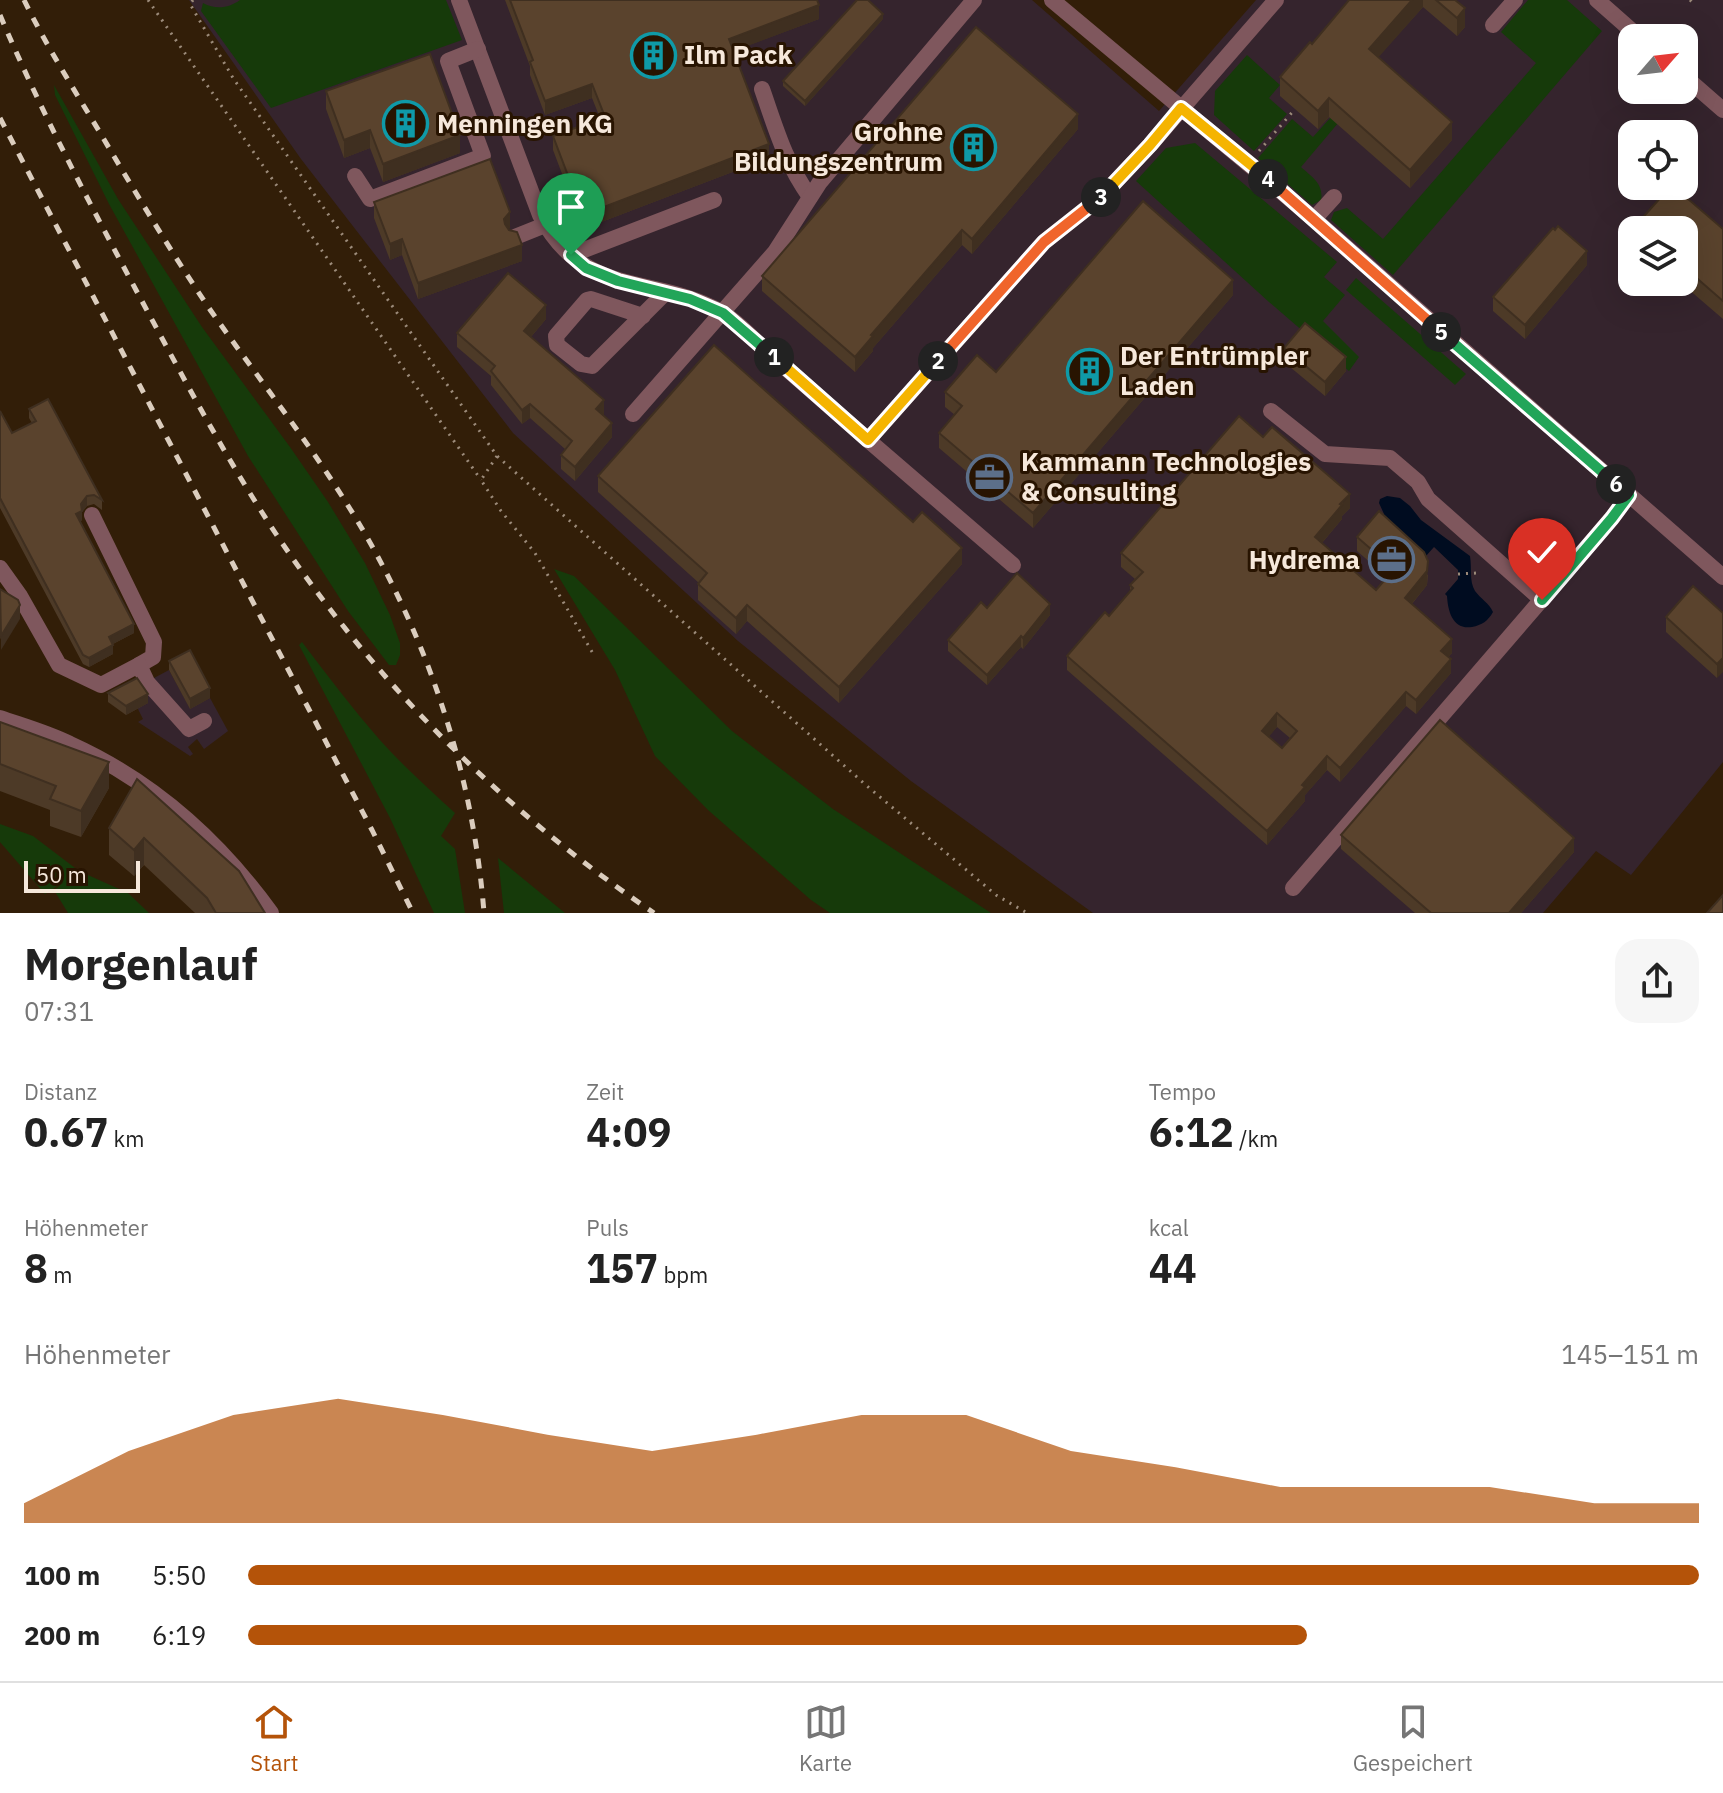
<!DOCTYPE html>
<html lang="de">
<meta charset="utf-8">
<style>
:root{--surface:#fff;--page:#f6f6f6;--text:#222;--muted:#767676;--line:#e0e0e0;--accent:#b45309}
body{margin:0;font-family:"IBM Plex Sans",sans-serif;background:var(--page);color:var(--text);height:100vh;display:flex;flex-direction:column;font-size:30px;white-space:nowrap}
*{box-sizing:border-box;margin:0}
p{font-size:26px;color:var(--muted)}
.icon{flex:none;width:44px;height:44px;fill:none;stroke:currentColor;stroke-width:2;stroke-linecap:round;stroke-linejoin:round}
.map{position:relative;height:913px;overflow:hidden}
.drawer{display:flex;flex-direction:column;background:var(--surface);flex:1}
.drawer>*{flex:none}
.needle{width:52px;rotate:62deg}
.controls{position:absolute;left:1618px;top:24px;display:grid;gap:16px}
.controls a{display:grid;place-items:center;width:80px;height:80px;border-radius:16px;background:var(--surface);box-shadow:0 8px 32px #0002;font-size:40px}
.scale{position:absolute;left:24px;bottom:20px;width:116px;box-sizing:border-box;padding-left:8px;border:4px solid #f6e8db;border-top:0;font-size:22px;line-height:28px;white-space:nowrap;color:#f6e8db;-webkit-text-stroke:6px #281401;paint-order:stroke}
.pin{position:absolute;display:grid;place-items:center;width:68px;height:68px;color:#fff;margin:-82px -34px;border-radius:50% 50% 50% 0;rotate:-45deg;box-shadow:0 0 8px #0007}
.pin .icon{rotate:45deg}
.km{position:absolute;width:40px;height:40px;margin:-20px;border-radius:50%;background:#222;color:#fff;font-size:22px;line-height:40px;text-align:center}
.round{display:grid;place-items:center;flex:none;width:84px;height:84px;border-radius:24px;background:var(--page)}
.headline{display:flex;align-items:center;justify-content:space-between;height:136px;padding:0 24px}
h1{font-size:44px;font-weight:800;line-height:60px}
.stats{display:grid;grid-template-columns:repeat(3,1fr);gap:12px;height:136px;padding:8px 24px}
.stats div{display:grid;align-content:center}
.stats b{font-size:40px;font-weight:800}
.stats small{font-size:22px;font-weight:400}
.stats p{font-size:22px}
.chart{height:224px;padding:16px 24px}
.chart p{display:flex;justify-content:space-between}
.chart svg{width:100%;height:144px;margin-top:8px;fill:var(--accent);opacity:.7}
ul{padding:0 24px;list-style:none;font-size:26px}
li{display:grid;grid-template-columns:128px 96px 1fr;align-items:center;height:60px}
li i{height:20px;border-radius:10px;background:var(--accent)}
.tab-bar{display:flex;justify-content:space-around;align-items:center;height:112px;border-top:2px solid var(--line);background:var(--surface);font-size:22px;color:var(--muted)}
.tab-bar a{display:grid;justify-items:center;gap:4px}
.tab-bar .active{color:var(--accent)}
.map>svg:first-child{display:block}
</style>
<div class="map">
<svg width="1723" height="913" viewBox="0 0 1723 913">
<rect width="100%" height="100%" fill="#321e08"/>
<g fill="#35242d" fill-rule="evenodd">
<path d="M189 0H1032L1159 111 1256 0H1723V762L1631 875 1596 851 1543 913H1093L911 781 738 641 513 433 301 159ZM1632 38H1684V90H1632ZM1632 134H1684V186H1632ZM1632 230H1684V282H1632Z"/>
<polygon points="169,670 190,708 210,698 228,731 204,749 197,739 188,747 193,754 190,756 138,722 143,719 138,709 139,686"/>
</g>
<g fill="#163a0a">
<path d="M240 0H446L462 40 271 108 201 11 203 3C216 10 229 8 240 0Z"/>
<polygon points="1528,0 1567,0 1602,31 1393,275 1331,220 1334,212 1347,208 1383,239 1536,63 1501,32"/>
<polygon points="1247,55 1280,85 1269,98 1287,114 1254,151 1214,115 1215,91"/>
<polygon points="54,85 118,199 202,327 290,447 328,502 365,563 390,615 400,643 400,655 396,665 389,665 348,611 248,456 109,204 55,95"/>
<path d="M1332 116 1339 122 1301 167C1312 177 1324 184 1321 200L1312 205 1258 158 1292 119 1313 137Z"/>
<polygon points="1195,143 1337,262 1324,277 1345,295 1323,321 1359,357 1349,371 1269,302 1136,181 1166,148"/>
<polygon points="1356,278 1466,374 1455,385 1346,290"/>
<polygon points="554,569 574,576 732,731 833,809 991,913 830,913 811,900 708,810 655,756 615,670"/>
<path d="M302 642C327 675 352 708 379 739 403 766 429 789 455 813L441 836 455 849 465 913H434L390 818 299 645Z"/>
<polygon points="0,824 33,836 79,871 128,893 149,913 68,913 54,890 64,882 45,894 0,842"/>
<polygon points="498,858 565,913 504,913"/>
</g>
<path fill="#000c20" d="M1387 496 1400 498 1410 506 1421 520 1470 556C1472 568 1469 581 1475 591 1481 599 1489 603 1493 612 1488 621 1482 625 1472 627 1453 630 1448 612 1447 596L1445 594 1458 579V570L1434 547 1426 556 1427 558 1422 563 1379 525 1384 514 1379 503 1380 499Z"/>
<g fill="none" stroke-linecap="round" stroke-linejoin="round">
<g stroke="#9c8b7a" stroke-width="3" stroke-dasharray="2 6" stroke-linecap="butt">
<polyline points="148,0 481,480"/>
<polyline points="193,0 190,4 233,78 497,456 867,786 996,895 1027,913"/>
<polyline points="1690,0 1693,3"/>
<polyline points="1259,151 1295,109"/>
<polyline points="497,456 481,480 501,511 535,553 595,657"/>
<polyline points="1458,574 1477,573"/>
</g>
<g stroke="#7f575d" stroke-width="16">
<path d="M459 0 540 215C585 300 653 274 721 312 738 322 753 339 767 352 801 381 835 411 868 440L1044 242 1102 196 1150 145 1276 0"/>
<polyline points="1052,0 1314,219 1723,577"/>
<polyline points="1597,0 1640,38"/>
<polyline points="1493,25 1515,0"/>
<polyline points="1684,76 1723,110"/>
<path d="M762 89C776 129 785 162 810 197"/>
<polyline points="355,176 370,199 483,156 448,61 478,49"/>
<polyline points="1314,219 1334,197"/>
<polyline points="515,237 545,225"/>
<polyline points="571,255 714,200"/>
<polyline points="643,316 591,299 587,300 556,336 557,345 581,364 592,366 665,293"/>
<polyline points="1271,411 1325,454 1390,458 1418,482 1428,499 1542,600"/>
<polyline points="633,414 775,252 820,182 974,0"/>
<polyline points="868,440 1013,565"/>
<polyline points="92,515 154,642 153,657 139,665"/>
<polyline points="0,568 20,596 59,665 101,685 139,665 147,682 189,729 204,721"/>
<path d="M0 718C23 726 48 733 70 744 152 781 219 841 271 913"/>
<polyline points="1293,888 1612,518 1629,495"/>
</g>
<g stroke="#dbcdbe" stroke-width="5" stroke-dasharray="10 10" stroke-linecap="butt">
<path d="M24 0C46 45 73 88 99 131 135 192 171 252 211 311 256 375 305 437 347 504 424 626 473 769 484 913"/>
<path d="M0 15C42 114 92 208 143 303 185 381 227 460 276 534 377 685 504 811 654 913"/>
<polyline points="0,118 372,830 413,913"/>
</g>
</g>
<g fill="#4d3a27" fill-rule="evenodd">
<polygon points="505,0 817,0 819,19 733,51 769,158 583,229 553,150 553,136 600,118 592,98 545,115 530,75 530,66"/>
<polygon points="1349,0 1455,0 1465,27 1457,36 1423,7 1378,57 1452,140 1410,188 1329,117 1318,129 1280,96 1280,77 1312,44"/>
<polygon points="883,19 805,106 783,86 783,81"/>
<polygon points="326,91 460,153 383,182 370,148 344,158 326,109"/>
<polygon points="1078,129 972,254 962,245 873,348 873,351 855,372 762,291 762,276"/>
<polygon points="374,202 510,228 508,229 522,261 418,299 402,255 390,260 374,218"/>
<polygon points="1636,225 1723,229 1723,319 1680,282 1684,282 1684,230 1636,230"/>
<polygon points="1587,265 1525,339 1493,311 1493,297"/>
<polygon points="1233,295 1033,528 939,448 939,433 955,415 945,407 945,392 996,372"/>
<polygon points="546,319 531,337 604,414 603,415 612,437 575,481 561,469 561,455 565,449 530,418 522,424 491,385 491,376 457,347 457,333"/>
<polygon points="1284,348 1346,371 1325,396 1284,362"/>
<polygon points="29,409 102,500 102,510 94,504 87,506 82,512 82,520 80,522 134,633 113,644 113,654 89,667 83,664 0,508 0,411 12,433 32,423 29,418"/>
<path d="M1263 437 1350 508 1342 516V519L1322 543 1376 590 1387 577 1357 551V537L1428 575 1427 585 1412 604 1452 653 1448 657 1451 673 1416 714 1406 706 1340 782 1327 770 1305 795V801L1267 845 1067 670V656L1109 616 1130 592V585L1135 579 1121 567V553ZM1277 727 1290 738 1282 748 1268 737Z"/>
<polygon points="598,476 913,522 962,564 839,703 747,621 736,634 698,600 698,584 699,583 598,492"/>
<polygon points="987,608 1050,615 1023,649 1021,647 987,685 948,651 948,640"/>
<polygon points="1723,613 1717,678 1666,632 1666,617"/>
<polygon points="169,661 210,698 190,709 169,670"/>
<polygon points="108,693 148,703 126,715 108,702"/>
<polygon points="0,722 109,788 81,837 50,826 50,810 0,791"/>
<polygon points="137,779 265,913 195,913 144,865 134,876 109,855 109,828"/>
<polygon points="1341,835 1574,852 1521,913 1415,913 1341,849"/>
</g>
<g fill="#3f2f20">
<polygon points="1412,0 1423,0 1423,7 1369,68 1369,49"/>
<polygon points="819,5 819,19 729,53 729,39"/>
<polygon points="1465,8 1465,27 1457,36 1457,18"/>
<polygon points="883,14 883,19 805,106 805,101"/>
<polygon points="592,84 592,98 545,115 545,101"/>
<polygon points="1329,98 1329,117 1318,129 1318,111"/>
<polygon points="1078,114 1078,129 972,254 972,239"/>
<polygon points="1452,122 1452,140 1410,188 1410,170"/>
<polygon points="370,130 370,148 344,158 344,140"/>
<polygon points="460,135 460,153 383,182 383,164"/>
<polygon points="769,144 769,158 583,229 583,215"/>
<polygon points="510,212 510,228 504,235 504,219"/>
<polygon points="962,230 962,245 873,348 873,351 855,372 855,357 871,335"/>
<polygon points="402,239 402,255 390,260 390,244"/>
<polygon points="522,245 522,261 418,299 418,283"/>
<polygon points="1587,251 1587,265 1525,339 1525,325"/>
<polygon points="1233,280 1233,295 1033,528 1033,513"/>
<polygon points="546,305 546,319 524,345 524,331"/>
<polygon points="1346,357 1346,371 1325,396 1325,382"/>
<polygon points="604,400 604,414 596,423 596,409"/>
<polygon points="530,404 530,418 522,424 522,410"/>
<polygon points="612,423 612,437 575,481 575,467"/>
<polygon points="1350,494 1350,508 1342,516 1342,519 1315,551 1315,537"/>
<polygon points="87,496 87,506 82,512 82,520 76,524 76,514"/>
<polygon points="962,548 962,564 839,703 839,687"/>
<polygon points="1428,561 1427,585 1405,612 1405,598"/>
<polygon points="1050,604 1050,615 1023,649 1023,638"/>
<polygon points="20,605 20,619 1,650 1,636"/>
<polygon points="747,605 747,621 736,634 736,618"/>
<polygon points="134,624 134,633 109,646 109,637"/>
<polygon points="1021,636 1021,647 987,685 987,675"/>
<polygon points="1452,639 1452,653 1441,665 1441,651"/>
<polygon points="113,645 113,654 89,667 89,658"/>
<polygon points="1723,658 1723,672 1717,678 1717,664"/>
<polygon points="1451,659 1451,673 1416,714 1416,700"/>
<polygon points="210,688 210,698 190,709 190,699"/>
<polygon points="1406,692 1406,706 1340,782 1340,768"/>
<polygon points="148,694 148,703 126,715 126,706"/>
<polygon points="1277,713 1277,727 1262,745 1262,731"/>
<polygon points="1327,756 1327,770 1305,795 1305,801 1267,845 1267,831 1302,785"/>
<polygon points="109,762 109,788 81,837 81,811"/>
<polygon points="144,838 144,865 134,876 134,850"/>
<polygon points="1574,838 1574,852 1521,913 1509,913"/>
</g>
<g fill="#5a432d" stroke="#3f2f20" stroke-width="2" fill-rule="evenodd">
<polygon points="510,0 817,0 819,5 729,39 769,144 583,215 553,136 605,117 592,84 545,101 530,62 533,60"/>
<polygon points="857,0 868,0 883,14 805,101 783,81"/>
<polygon points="1349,0 1412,0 1369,49 1452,122 1410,170 1329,98 1318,111 1280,77 1310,42 1312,44"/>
<polygon points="1436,0 1455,0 1465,8 1457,18"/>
<polygon points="976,27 1078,114 972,239 962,230 871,335 873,336 855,357 762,276"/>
<polygon points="430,54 460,135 383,164 370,130 344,140 326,91"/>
<polygon points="490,159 510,212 504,219 505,224 509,230 517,232 522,245 418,283 402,239 390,244 374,202"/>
<polygon points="1671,186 1673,186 1723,229 1723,301 1684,267 1684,230 1642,230 1636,225"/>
<polygon points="1143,201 1233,280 1033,513 939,433 962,406 945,392 977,355 996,372"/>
<polygon points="1558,226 1587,251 1525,325 1493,297 1553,228 1555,230"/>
<polygon points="508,273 546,305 524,331 604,400 596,409 612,423 575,467 561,455 572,441 530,404 522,410 491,371 495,366 457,333"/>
<polygon points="1305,323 1346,357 1325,382 1284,348"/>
<polygon points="714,345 913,522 922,512 962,548 839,687 747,605 736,618 698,584 707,573 598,476"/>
<polygon points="48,399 102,500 94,495 87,496 81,504 82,511 76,514 134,624 109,637 113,645 89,658 83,655 0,498 0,411 12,433 36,421 29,409"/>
<path d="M1239 416 1263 437 1272 427 1350 494 1340 504 1342 505 1315 537 1376 590 1394 569 1357 537 1379 511 1424 552 1428 561 1427 571 1405 598 1452 639 1441 651 1451 659 1416 700 1406 692 1340 768 1327 756 1302 785 1305 787 1267 831 1067 656 1105 612 1109 616 1133 588 1130 585 1143 572 1121 553ZM1277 713 1297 731 1282 748 1262 731Z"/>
<polygon points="1017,573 1050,604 1023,638 1021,636 987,675 948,640 981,602 987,608"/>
<polygon points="1693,586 1723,613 1723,658 1717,664 1666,617"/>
<polygon points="0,589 18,600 20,605 1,636"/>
<polygon points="190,650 210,688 190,699 169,661"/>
<polygon points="137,678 148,694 126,706 108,693"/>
<polygon points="1440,720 1574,838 1509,913 1431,913 1341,835"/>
<polygon points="0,722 109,762 81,811 50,799 56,786 0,764"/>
<polygon points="137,779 239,871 265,913 216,913 207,898 144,838 134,850 109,828"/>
<polygon points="1723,895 1723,913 1707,913"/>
</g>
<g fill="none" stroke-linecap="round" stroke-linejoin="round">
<defs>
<polyline id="split-1" points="571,255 586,268 618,281 690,299 723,313 774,357"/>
<polyline id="split-2" points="774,357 868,440 938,361"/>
<polyline id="split-3" points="938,361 1044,242 1101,197"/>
<polyline id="split-4" points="1101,197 1150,145 1181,108 1268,179"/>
<polyline id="split-5" points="1268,179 1441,332"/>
<polyline id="split-6" points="1441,332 1616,484"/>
<polyline id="split-7" points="1542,600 1612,518 1629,495 1616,484"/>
</defs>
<use href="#split-1" stroke="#fff" stroke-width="16"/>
<use href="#split-2" stroke="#fff" stroke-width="16"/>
<use href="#split-3" stroke="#fff" stroke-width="16"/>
<use href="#split-4" stroke="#fff" stroke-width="16"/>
<use href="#split-5" stroke="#fff" stroke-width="16"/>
<use href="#split-6" stroke="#fff" stroke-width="16"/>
<use href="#split-7" stroke="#fff" stroke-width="16"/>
<use href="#split-1" stroke="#22a559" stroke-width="10"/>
<use href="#split-2" stroke="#f5b400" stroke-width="10"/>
<use href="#split-3" stroke="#f0652b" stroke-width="10"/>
<use href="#split-4" stroke="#f5b400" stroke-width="10"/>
<use href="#split-5" stroke="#f0652b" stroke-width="10"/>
<use href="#split-6" stroke="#22a559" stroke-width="10"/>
<use href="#split-7" stroke="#22a559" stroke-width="10"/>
</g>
<defs>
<symbol id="building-ring" viewBox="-11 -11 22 22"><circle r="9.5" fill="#281401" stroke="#0f9aa8" stroke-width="1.5"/><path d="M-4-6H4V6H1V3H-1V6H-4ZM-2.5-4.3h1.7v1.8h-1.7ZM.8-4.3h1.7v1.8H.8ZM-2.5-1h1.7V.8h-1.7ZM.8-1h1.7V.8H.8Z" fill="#0f9aa8"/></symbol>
<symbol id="office-ring" viewBox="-11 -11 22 22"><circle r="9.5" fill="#281401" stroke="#5c6f8a" stroke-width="1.5"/><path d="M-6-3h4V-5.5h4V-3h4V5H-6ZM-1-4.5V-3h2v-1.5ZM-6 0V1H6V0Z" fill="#5c6f8a"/></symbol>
</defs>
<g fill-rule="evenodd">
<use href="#building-ring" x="628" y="30" width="51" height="51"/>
<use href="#building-ring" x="380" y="98" width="51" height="51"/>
<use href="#building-ring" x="948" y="122" width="51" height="51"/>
<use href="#building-ring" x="1064" y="346" width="51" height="51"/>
<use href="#office-ring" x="964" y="452" width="51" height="51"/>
<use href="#office-ring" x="1366" y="534" width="51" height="51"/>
</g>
<g text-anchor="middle" stroke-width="6" stroke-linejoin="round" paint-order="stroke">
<g font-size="26" font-weight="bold" fill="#f6e8db" stroke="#281401" text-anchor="start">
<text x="684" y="64">Ilm Pack</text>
<text x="437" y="133">Menningen KG</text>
<text x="943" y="141" text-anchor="end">Grohne<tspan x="943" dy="30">Bildungszentrum</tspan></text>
<text x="1120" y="365">Der Entrümpler<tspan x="1120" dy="30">Laden</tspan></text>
<text x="1021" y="471">Kammann Technologies<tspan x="1021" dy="30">&amp; Consulting</tspan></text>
<text x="1360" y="569" text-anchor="end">Hydrema</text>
</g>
</g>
</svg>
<div class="controls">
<a><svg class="needle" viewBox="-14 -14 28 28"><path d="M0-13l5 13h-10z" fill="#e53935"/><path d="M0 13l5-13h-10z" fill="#767676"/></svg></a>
<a><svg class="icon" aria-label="locate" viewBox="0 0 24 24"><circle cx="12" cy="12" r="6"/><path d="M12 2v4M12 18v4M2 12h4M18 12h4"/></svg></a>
<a><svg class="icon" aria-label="layers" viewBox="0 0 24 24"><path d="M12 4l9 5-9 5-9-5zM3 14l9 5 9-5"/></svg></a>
</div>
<div class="scale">50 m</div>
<div class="pin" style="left:571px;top:255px;background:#1e9e55"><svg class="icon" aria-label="arrive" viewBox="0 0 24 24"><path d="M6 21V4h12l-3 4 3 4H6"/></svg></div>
<div class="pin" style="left:1542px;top:600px;background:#d93025"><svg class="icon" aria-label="check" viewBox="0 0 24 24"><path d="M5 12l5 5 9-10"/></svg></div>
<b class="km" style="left:774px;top:357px">1</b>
<b class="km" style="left:938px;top:361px">2</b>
<b class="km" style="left:1101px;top:197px">3</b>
<b class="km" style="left:1268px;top:179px">4</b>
<b class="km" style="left:1441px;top:332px">5</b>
<b class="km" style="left:1616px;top:484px">6</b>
</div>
<section class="drawer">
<div class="headline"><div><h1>Morgenlauf</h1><p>07:31</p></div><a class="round"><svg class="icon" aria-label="share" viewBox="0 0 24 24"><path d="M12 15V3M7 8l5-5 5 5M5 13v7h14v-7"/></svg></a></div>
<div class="stats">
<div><p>Distanz</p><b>0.67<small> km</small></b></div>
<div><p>Zeit</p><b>4:09</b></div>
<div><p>Tempo</p><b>6:12<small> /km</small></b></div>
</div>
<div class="stats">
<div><p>Höhenmeter</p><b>8<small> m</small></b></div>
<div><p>Puls</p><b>157<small> bpm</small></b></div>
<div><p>kcal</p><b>44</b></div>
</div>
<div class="chart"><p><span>Höhenmeter</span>145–151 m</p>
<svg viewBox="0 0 160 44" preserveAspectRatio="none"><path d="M0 44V38L10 22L20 11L30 6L40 11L50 17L60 22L70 17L80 11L90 11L100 22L110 27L120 33L130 33L140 33L150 38L160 38V44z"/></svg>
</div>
<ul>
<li><b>100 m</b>5:50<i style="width:100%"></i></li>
<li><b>200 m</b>6:19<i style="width:73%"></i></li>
</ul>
</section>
<nav class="tab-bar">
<a class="active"><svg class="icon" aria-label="home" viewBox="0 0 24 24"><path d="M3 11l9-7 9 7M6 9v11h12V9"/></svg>Start</a>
<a><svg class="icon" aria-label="map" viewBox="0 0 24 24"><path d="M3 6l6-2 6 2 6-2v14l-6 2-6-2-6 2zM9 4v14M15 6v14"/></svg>Karte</a>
<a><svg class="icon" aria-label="saved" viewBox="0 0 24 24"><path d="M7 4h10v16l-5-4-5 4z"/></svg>Gespeichert</a>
</nav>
